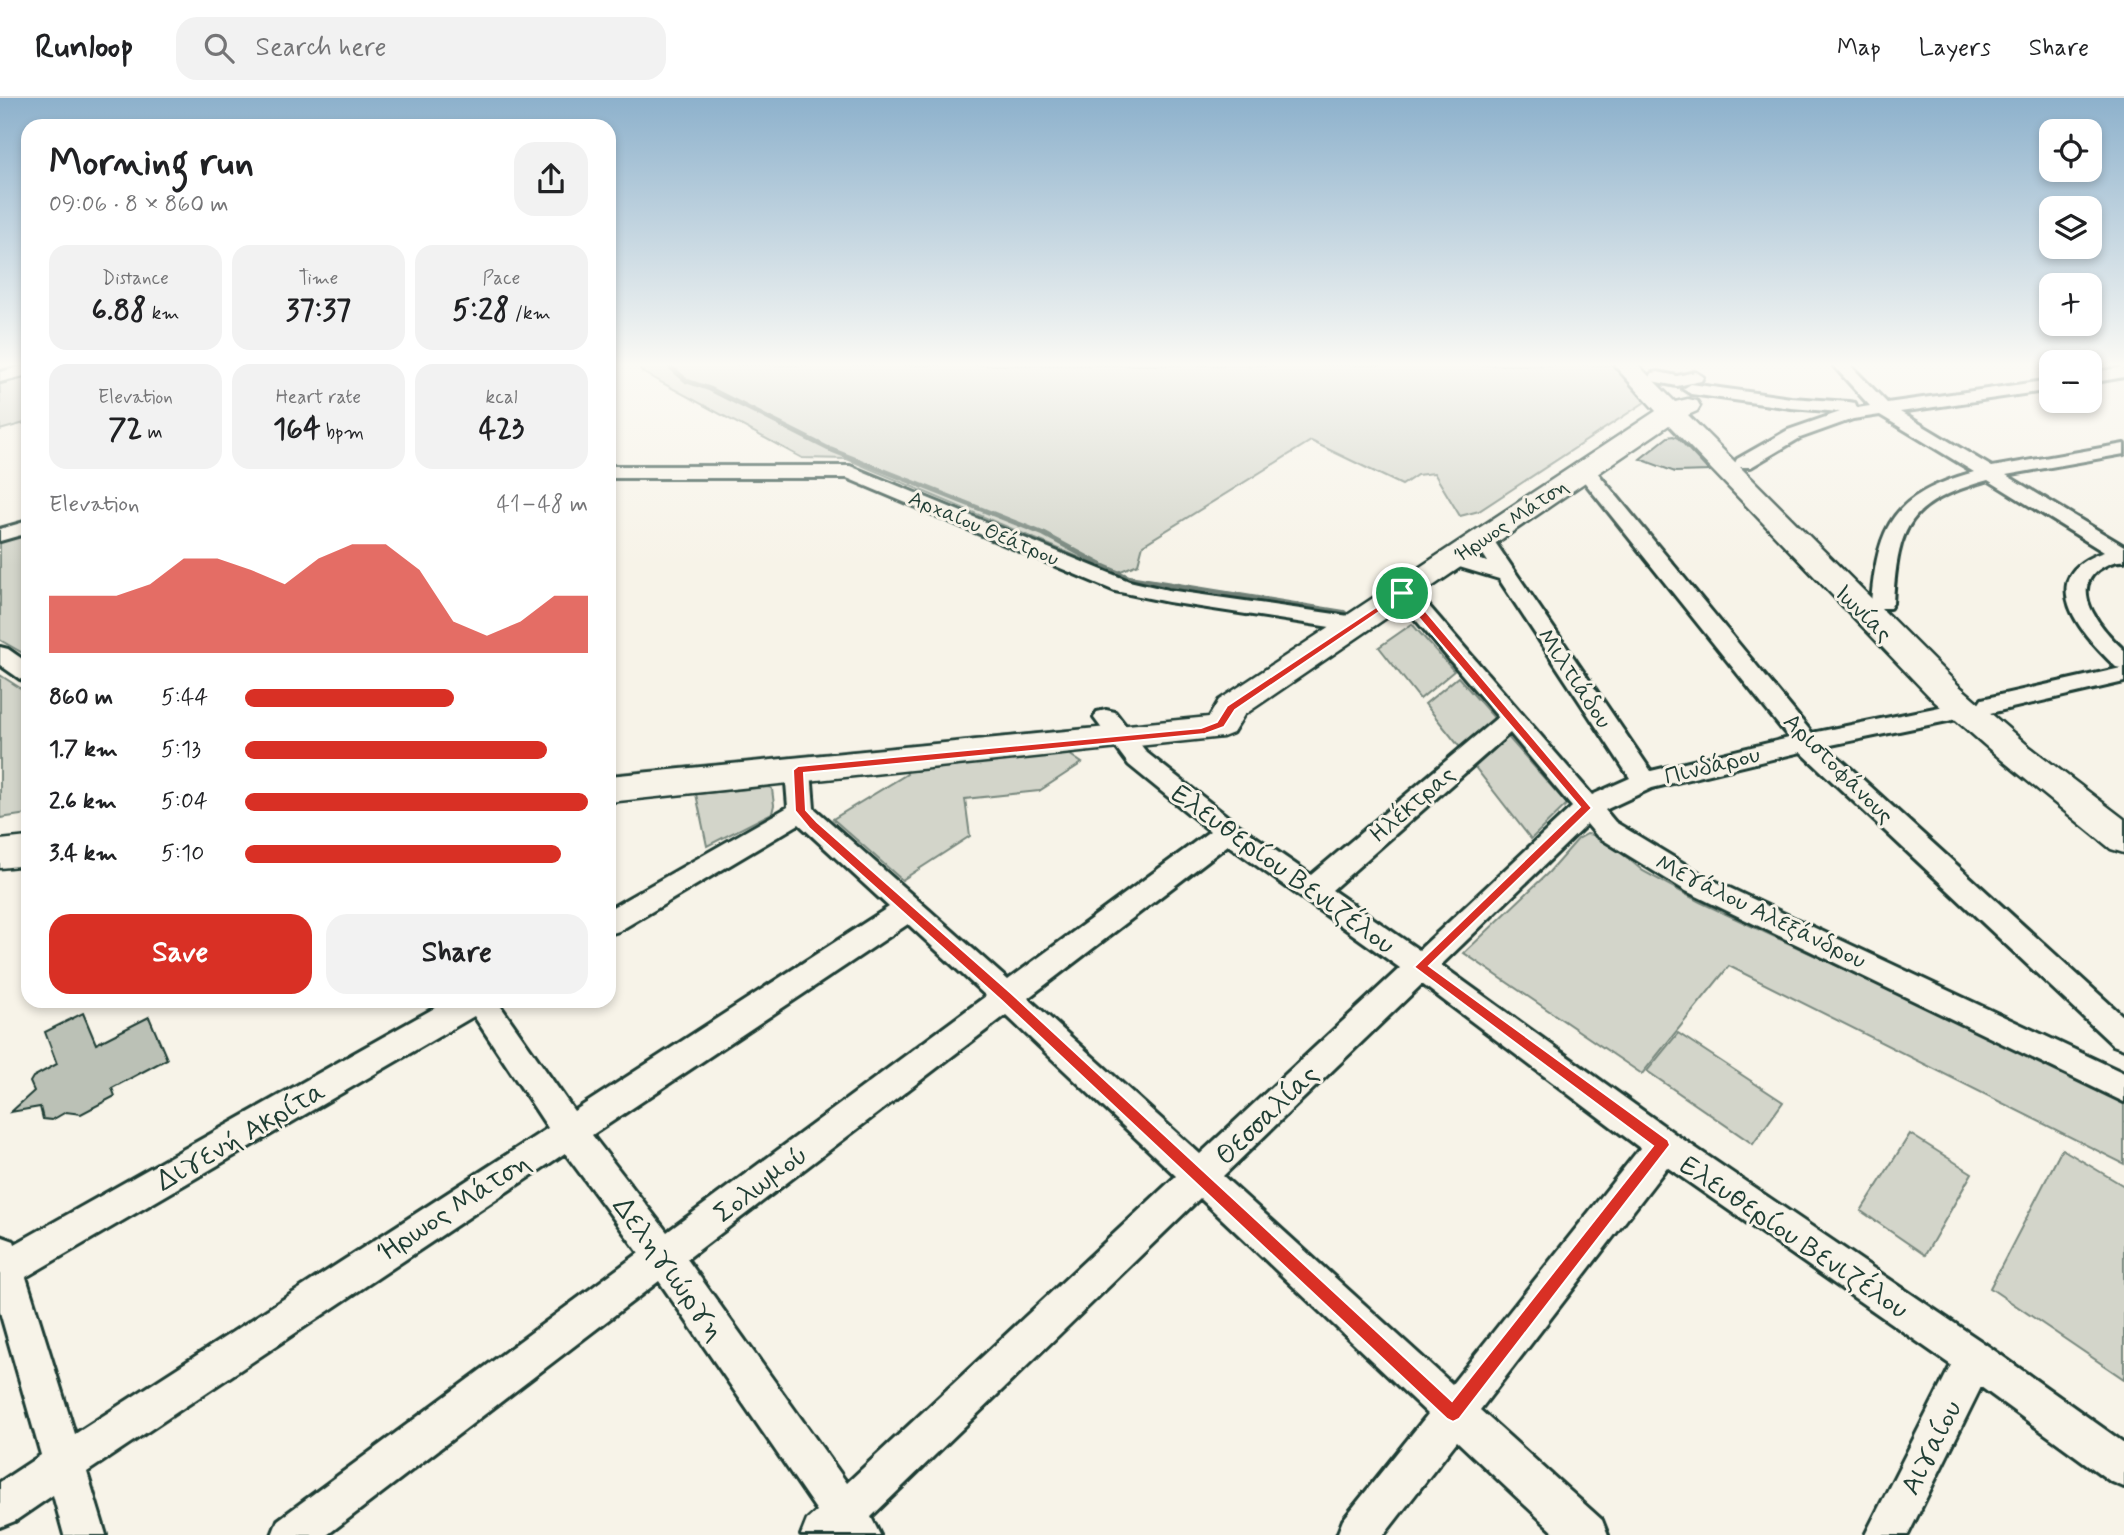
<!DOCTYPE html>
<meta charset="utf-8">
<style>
:root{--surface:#fff;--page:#f2f2f2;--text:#202124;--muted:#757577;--line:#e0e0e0;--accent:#d93025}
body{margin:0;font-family:Mynerve,sans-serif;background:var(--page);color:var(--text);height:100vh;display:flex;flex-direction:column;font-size:26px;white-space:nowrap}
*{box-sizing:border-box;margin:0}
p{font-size:23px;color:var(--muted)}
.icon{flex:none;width:38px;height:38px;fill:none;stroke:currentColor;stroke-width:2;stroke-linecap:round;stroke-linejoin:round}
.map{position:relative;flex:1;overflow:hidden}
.panel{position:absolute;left:21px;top:21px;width:595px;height:889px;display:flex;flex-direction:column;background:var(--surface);border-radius:21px;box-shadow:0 4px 10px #0003}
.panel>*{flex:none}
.fabs{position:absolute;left:2039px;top:21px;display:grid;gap:14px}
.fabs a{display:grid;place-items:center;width:63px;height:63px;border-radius:14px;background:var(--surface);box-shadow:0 4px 10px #0003;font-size:35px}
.pin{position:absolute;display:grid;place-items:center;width:60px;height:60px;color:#fff;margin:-30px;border:4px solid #fff;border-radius:50%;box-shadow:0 2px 7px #0007}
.round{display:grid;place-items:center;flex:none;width:74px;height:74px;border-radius:21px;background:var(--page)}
.headline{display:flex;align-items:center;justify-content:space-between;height:119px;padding:0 28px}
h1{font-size:38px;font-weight:700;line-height:52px}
.metrics{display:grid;grid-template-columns:repeat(3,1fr);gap:10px;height:119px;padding:7px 28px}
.metrics div{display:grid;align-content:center;border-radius:18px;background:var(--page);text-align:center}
.metrics b{font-size:30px;font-weight:700}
.metrics small{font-size:19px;font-weight:400}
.metrics p{font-size:19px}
.chart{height:196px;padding:14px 28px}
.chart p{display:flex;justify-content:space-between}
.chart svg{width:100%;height:126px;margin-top:7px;fill:var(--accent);opacity:.7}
.action{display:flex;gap:14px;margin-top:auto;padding:14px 28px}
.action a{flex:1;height:80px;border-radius:21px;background:var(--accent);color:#fff;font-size:28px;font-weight:700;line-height:80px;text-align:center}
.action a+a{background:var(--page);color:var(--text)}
ul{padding:0 28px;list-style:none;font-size:23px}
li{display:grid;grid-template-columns:112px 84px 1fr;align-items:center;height:52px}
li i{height:18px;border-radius:9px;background:var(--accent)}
header{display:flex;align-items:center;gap:42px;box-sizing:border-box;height:98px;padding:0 35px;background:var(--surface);border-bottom:2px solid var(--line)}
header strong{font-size:33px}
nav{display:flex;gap:38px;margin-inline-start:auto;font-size:24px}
.search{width:490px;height:63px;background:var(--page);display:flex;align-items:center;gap:18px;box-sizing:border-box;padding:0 24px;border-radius:21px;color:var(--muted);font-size:26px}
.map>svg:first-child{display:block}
</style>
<header>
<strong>Runloop</strong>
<div class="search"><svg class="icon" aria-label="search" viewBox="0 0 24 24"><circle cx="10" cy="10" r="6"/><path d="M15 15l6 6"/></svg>Search here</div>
<nav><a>Map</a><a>Layers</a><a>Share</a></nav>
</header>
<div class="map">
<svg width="2124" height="1437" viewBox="0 0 2124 1437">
<rect width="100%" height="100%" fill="#f7f3e8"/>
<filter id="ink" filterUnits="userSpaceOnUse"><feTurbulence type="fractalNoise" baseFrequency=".0143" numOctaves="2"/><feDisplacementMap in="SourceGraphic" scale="14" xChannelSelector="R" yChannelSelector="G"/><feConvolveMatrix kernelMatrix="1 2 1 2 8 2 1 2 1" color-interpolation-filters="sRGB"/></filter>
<g filter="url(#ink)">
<g fill="#d3d5ca" stroke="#79897f" stroke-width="2">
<polygon points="638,267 1612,267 1645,304 1479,413 1460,418 1434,375 1417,377 1402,387 1311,343 1143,447 1138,466 1116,475 847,361 802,360 642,274"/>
<polygon points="28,279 28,324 0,332 0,286"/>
<polygon points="28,435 28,558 0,542 0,444"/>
<polygon points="1412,526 1454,573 1420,601 1379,549"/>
<polygon points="0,577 28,595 28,716 0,720"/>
<polygon points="1458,579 1496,622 1462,652 1425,606"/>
<polygon points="1089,629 1095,631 609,681 609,676"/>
<polygon points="1508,639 1567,706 1531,741 1475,669"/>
<polygon points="1066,654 1082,665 1039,693 965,701 970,738 902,782 833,721 907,676 905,671"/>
<polygon points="769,689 772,691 774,707 772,715 707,748 696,696"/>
<polygon points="1587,736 1601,738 1643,773 1700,804 2124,1002 2124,1066 1729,868 1642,976 1464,855 1549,774 1578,741"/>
<polygon points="1678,935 1783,1004 1753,1046 1647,973"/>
<polygon points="1910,1036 1972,1075 1925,1157 1861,1113"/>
<polygon points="2062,1051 2124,1088 2124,1281 1990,1190"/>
</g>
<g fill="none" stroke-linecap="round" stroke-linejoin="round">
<polyline stroke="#6f8077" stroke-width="5" points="668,267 687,283 710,291 829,351 1044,436 1101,467"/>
<polyline stroke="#6f8077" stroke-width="6" points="1097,466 1129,480 1344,515"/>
</g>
<g fill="#bbc1b6" stroke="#1f3d34" stroke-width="2">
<polygon points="1673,338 1678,340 1709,373 1675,374 1640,361 1668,339"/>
<polygon points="83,915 96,946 149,919 167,961 112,990 115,998 81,1016 66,1014 52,1022 43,1021 40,1009 11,1014 34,993 30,984 33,979 57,966 45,934"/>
</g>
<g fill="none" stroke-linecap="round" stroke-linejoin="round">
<defs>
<g id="street">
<polygon points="28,267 28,277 0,284 0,274"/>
<path d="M1833 267H1850L1887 305 2051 282V292L1900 314 1992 369 2124 346V356L2006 377 2124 448V463C2114 462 2106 467 2098 472 2068 495 2105 535 2124 552V584L1990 615 1982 613 1978 607 1982 601 2121 570 2116 569C2081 536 2031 478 2104 454L1988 382C1908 405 1898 426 1893 505L1890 510H1874L1871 505C1878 424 1894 397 1974 374L1880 317 1853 321 1800 340 1751 369H1737L1735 365 1737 361 1788 332 1840 314 1791 310 1691 296 1683 291 1691 286 1791 300 1849 304 1855 305 1857 310 1870 308Z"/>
<polygon points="2124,269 2124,279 2090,285 2090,275"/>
<polygon points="1658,274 1677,278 1695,274 1703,279 1701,283 1677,288 1652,283 1650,279 1652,275"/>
<path d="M1585 366 1592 368 1812 635 1964 604 1972 606 1976 612 1972 618 1826 648 2124 919V951L2113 947 1801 654 1652 690 1605 712 1615 724 1706 779 2124 975V1004L1686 793 1597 738 1587 726 1441 867 1675 1036 1988 1248 2124 1345V1389L2110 1383 1981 1289 1908 1437H1865L1951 1267 1667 1069 1480 1312 1602 1422 1608 1437H1557L1457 1343 1384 1437H1337L1343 1422 1428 1316 1200 1100 871 1419 880 1437H801L807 1422 817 1413 659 1183 327 1437H272L278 1422 639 1155 565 1055 87 1374 106 1437H64L53 1397 15 1423 0 1429V1384L41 1357 0 1214V1138L14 1143 15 1146 447 903H497L574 1013 889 809 799 726 619 833 609 836V811L788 709 785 672 789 666 798 663 807 666 811 672 814 710 1008 882 1210 733 1129 667 1094 620 1097 614 1106 612 1115 614 1147 655 1237 726 1311 777 1498 619 1405 509 1391 495 1394 490H1410L1421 499 1592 697 1630 680 1499 481 1446 465 1443 461 1446 457 1453 455 1488 464 1473 441 1476 437H1490L1651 673 1789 640 1578 376 1576 372ZM1510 635 1572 709 1419 852 1332 792ZM1228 747 1400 870 1200 1056 1028 900ZM908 826 986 898 667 1134 592 1037ZM1422 886 1640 1050 1452 1286 1223 1078ZM1006 917 1176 1078 847 1385 687 1161ZM474 918 548 1030 75 1336 26 1179Z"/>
<polygon points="609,368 850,368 1129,483 1168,492 1356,519 1364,521 1367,526 1364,531 1356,533 1168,504 1115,493 847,380 609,380"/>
<polygon points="28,423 28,435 0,443 0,431"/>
<polygon points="0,549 8,551 28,565 28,583 20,581 0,567"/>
</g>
<g id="secondary">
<polygon points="1614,267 1638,267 1675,304 1688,301 1697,303 1700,308 1697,313 1688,317 1958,587 2026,646 2124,721 2124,755 2111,751 2002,662 1934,603 1669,327 1244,617 1233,635 1223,639 609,704 609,678 1209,619 1219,602 1656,313"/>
<polygon points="28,739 28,767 0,770 0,742"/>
</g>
</defs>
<use href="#street" stroke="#1f3d34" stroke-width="6"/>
<use href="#secondary" stroke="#1f3d34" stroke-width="5"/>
<use href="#street" fill="#f7f3e8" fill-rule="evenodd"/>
<use href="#secondary" fill="#f7f3e8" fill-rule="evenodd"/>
</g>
</g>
<linearGradient id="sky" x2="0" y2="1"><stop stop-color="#8db1cc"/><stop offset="0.57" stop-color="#fbfaf5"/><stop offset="1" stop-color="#fbfaf5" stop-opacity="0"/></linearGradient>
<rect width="2124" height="468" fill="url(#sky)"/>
<path fill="#d93025" stroke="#fff" stroke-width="2" fill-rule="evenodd" d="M1402 492 1417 503 1592 710 1429 868 1668 1042 1670 1047 1459 1321 1453 1324 1447 1321 1002 903 809 730 795 713 793 672 798 668 1201 630 1217 624 1227 608ZM1401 499 1580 709 1414 869 1653 1048 1452 1303 1011 895 817 724 806 712 804 675 1205 636 1224 629 1235 612Z"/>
<g text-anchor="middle" stroke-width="6" stroke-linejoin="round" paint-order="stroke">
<g font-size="21" fill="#1f3d34" stroke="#f7f3e8">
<text transform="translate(1511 422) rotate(-34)" y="7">Ήρωος Μάτση</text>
<text transform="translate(984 430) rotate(23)" y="7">Αρχαίου Θεάτρου</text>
</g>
<g font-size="24" fill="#1f3d34" stroke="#f7f3e8">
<text transform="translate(1864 515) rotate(45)" y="8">Ιωνίας</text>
<text transform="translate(1575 580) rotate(56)" y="8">Μιλτιάδου</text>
<text transform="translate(1712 667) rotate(-14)" y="8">Πινδάρου</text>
<text transform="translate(1839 670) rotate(45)" y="8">Αριστοφάνους</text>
<text transform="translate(1412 706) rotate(-41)" y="8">Ηλέκτρας</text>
<text transform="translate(1761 813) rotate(26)" y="8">Μεγάλου Αλεξάνδρου</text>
</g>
<g font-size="28" fill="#1f3d34" stroke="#f7f3e8">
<text transform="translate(1284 770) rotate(36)" y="10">Ελευθερίου Βενιζέλου</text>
<text transform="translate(1266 1016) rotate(-44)" y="10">Θεσσαλίας</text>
<text transform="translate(240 1037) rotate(-30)" y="10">Διγενή Ακρίτα</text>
<text transform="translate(760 1085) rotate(-37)" y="10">Σολωμού</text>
<text transform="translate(453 1108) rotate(-33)" y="10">Ήρωος Μάτση</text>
<text transform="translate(1795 1138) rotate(34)" y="10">Ελευθερίου Βενιζέλου</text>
<text transform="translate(670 1170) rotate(54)" y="10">Δεληγιώργη</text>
<text transform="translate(1930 1349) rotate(-63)" y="10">Αιγαίου</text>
</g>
</g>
</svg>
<div class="fabs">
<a><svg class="icon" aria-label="locate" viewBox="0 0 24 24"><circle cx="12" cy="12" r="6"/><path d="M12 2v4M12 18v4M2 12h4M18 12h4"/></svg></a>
<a><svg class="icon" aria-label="layers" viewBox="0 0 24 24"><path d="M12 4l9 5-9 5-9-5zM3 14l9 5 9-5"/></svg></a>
<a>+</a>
<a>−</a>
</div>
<div class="pin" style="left:1402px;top:495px;background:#1e9e55"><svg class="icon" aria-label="arrive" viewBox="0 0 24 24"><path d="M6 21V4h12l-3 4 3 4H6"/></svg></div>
<section class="panel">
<div class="headline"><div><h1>Morning run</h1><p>09:06 · 8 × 860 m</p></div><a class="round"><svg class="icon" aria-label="share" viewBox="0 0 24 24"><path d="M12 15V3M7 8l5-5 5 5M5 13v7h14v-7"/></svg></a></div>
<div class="metrics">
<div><p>Distance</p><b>6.88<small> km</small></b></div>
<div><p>Time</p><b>37:37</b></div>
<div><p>Pace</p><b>5:28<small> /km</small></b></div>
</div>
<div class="metrics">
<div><p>Elevation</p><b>72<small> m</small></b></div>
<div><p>Heart rate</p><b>164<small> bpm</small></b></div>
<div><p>kcal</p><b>423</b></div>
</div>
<div class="chart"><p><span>Elevation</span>41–48 m</p>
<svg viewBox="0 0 160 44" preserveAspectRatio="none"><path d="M0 44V24L10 24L20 24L30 20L40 11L50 11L60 15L70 20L80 11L90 6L100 6L110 15L120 33L130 38L140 33L150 24L160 24V44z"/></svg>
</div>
<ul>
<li><b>860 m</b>5:44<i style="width:61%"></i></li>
<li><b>1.7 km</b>5:13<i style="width:88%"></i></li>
<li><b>2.6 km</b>5:04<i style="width:100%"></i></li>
<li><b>3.4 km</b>5:10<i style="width:92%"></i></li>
</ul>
<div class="action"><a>Save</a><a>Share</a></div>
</section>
</div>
